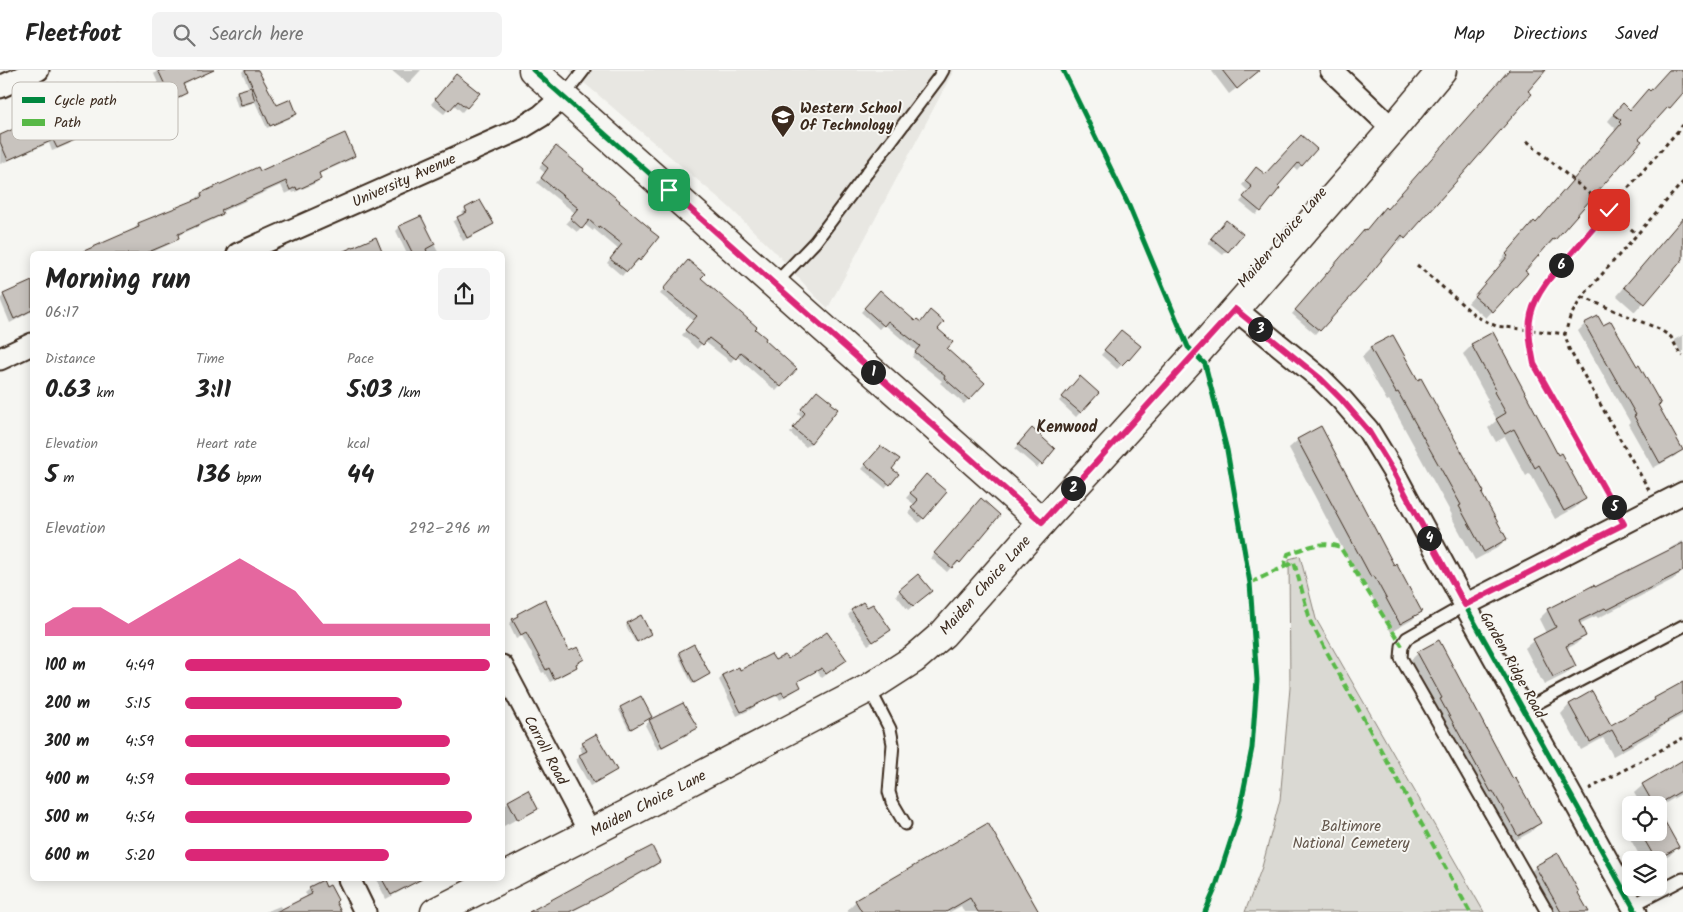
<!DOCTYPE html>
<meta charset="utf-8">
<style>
:root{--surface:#fff;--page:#f2f2f2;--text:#222;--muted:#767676;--line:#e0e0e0;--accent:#db2777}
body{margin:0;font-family:Kalam,sans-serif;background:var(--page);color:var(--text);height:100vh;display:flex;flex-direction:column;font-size:19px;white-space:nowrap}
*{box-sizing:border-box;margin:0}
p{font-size:16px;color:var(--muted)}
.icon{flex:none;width:28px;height:28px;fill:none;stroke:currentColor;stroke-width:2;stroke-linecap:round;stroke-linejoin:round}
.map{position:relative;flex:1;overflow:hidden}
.panel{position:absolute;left:30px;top:181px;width:475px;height:630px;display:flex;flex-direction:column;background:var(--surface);border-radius:8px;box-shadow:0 2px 12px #0003}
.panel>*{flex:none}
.fabs{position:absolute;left:1622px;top:726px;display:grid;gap:10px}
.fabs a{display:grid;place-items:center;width:45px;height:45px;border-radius:8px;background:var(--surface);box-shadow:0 2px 12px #0003;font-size:25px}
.pin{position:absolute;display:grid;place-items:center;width:42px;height:42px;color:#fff;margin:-21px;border-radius:10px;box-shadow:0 2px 8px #0006}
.km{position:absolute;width:25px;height:25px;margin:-12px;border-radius:50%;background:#222;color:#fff;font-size:14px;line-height:25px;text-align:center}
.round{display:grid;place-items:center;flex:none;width:52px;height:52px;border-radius:8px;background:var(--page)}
.head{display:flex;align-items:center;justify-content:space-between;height:85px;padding:0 15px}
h1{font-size:28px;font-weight:800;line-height:38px}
.figures{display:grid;grid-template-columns:repeat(3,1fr);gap:8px;height:85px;padding:5px 15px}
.figures div{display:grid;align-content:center}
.figures b{font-size:25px;font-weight:800}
.figures small{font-size:14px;font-weight:400}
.figures p{font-size:14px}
.chart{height:140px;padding:10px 15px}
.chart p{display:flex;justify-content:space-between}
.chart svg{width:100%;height:90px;margin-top:5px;fill:var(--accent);opacity:.7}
ul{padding:0 15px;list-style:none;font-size:16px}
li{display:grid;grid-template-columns:80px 60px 1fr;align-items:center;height:38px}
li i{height:12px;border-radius:6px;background:var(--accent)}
header{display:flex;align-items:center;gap:30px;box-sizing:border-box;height:70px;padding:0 25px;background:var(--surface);border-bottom:1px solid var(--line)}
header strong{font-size:24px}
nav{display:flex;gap:28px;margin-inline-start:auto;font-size:18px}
.search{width:350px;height:45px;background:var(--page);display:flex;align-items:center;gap:12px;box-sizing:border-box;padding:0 18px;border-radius:8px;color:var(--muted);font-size:19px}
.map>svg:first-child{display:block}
</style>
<header>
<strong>Fleetfoot</strong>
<div class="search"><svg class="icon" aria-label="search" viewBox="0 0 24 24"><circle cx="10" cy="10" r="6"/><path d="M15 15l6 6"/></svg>Search here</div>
<nav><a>Map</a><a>Directions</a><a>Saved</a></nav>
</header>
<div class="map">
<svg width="1683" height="842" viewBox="0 0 1683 842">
<rect width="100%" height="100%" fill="#f6f6f2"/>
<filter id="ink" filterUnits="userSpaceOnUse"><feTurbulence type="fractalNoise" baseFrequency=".02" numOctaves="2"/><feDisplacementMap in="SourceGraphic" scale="10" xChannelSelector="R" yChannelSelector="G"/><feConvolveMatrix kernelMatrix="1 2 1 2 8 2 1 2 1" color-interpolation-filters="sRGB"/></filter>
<g filter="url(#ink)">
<polygon fill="#e8e7e2" points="569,0 954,0 828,238 815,226 777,184 728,136"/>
<polygon fill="#dad9d3" stroke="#8a8278" points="1300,486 1316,549 1484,842 1245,842 1262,797 1280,730 1290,618 1289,489"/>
<g fill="#0003">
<polygon points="158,0 190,0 194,8 190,12 182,16 185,22 181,27 167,33 154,4"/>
<polygon points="244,0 257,0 276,37 296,44 293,47 267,58 255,32 238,38 234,25 237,22 249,18 242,2"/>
<polygon points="391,0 421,0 408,14"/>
<polygon points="1211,0 1260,0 1229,24"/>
<polygon points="1510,0 1545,0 1404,168 1400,172 1397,169 1315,264 1292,244 1361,165 1387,140"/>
<polygon points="1670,0 1683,0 1683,21 1662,44 1661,43 1638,70 1640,72 1554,170 1548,176 1546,175 1524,201 1526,203 1486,248 1468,233 1503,194 1500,191 1527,160 1535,154 1616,61 1614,59 1615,58 1608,51 1616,41 1630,41 1650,23"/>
<polygon points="452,10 478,23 462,42 453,34 444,44 431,34"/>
<polygon points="127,36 122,40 70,63 73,70 69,74 52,81 49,73 0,94 0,66"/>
<polygon points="1316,79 1297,100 1294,97 1277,116 1278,118 1256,145 1240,132 1249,122 1242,115 1252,103 1265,106"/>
<polygon points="552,82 581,101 639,190 635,194 633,192 622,206 607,193 618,179 594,159 593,161 584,154 577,162 566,153 575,143 537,113 545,103 539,98"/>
<polygon points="354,86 350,90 318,104 320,109 316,113 293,123 292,121 285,124 281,115 221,142 221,144 217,148 177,166 178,168 174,172 148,184 145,184 134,159 138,154 198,130 197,128 201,124 259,103"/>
<polygon points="466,139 492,154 488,158 463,171 453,152 463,145 462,143"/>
<polygon points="420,147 438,182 437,184 407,184 396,161 400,157"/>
<polygon points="1683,148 1683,187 1635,242 1617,226"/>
<polygon points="1222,156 1241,164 1223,185 1208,173"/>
<polygon points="683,195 754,259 763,271 796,299 776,321 736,286 731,292 704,271 697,279 682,265 694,251 660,224"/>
<polygon points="32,213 32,241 10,253 0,229 4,225"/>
<polygon points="876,226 915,253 983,313 964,334 940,313 942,311 912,287 916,281 884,254 879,259 861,242"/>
<polygon points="1597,247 1657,336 1681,380 1675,386 1653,398 1628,354 1630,352 1578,261 1585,254"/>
<polygon points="1683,265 1683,283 1682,284 1674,270"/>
<polygon points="1117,266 1128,289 1117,299 1101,285"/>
<polygon points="1472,275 1557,387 1584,429 1575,438 1555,449 1530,403 1526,406 1505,367 1496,372 1488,358 1497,350 1486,331 1488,330 1463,284"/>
<polygon points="1371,278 1418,312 1506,469 1497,478 1475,490 1451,446 1452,445 1389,330 1387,331 1362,287"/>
<polygon points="1076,312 1098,323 1076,347 1059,331"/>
<polygon points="813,326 811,373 806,377 790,363 802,348 798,344"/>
<polygon points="1028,364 1054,379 1037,398 1015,379"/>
<polygon points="1298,370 1394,497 1421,541 1412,550 1391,562 1365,514 1362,515 1289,378"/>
<polygon points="886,380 898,389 890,399 897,404 885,418 862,399 877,381"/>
<polygon points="922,410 945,422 919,453 908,443 915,435 906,428"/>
<polygon points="977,434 959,492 955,496 954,494 947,502 931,488"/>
<polygon points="1683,471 1683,501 1674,509 1598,548 1596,546 1579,554 1585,565 1576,574 1566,579 1575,595 1566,604 1544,615 1525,578 1534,570 1546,563 1539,549 1548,540 1595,519 1665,483 1672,477"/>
<polygon points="900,521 926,525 908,540 896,525"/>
<polygon points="852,541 885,564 868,575 848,545"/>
<polygon points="518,545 569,583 583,589 575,595 576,597 571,601 550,612 544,602 542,603 522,566 516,569 509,554"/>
<polygon points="627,554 648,565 635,572 626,556"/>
<polygon points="1438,572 1513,710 1539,753 1531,762 1509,774 1409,592 1418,583"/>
<polygon points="680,583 709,604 692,614 678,585"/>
<polygon points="845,590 822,608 817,601 797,612 800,617 795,621 780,630 778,626 763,631 750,640 737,646 719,610 723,606 774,592"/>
<polygon points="1683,613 1683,645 1663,656 1658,661 1613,686 1603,668 1581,680 1561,644 1569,635 1592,623 1611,656 1649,635 1655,629"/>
<polygon points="640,628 649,649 629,660 619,640"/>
<polygon points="683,634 696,658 692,662 658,680 645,655 650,651"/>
<polygon points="583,673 615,700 611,704 590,716 576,690 583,684 579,677"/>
<polygon points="1683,695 1683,723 1659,737 1659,735 1641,735 1634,723 1643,715"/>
<polygon points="527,722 537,739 534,742 534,740 502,757 502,736"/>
<polygon points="1659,744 1678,777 1669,786 1659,791 1659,790 1642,790 1622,754 1631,745 1631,762 1659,762"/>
<polygon points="987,754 1038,842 964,842 961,836 950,842 848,842 847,840 856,831"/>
<polygon points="659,792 655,796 571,842 532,842"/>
<polygon points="1536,797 1576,823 1587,842 1548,842 1527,805"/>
<polygon points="376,809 408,809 411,814 406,818 386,829"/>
<polygon points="323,812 339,842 265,842 280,836 282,840 308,827 305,823 310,819"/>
</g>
<g fill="#c8c3be" stroke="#3b2a1e">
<polygon points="158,0 214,0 183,14 187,23 172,30"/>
<polygon points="245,0 258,0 277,35 291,29 297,44 270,56"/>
<polygon points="1222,0 1260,0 1237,19"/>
<polygon points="1509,0 1546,0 1528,21 1532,24 1462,105 1405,169 1402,165 1364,212 1320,261 1295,240 1365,159 1366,160 1385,137 1387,139 1417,105"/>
<polygon points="1669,0 1683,0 1683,23 1670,38 1668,37 1639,69 1642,71 1555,170 1553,169 1525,201 1528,203 1493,242 1474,226 1508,186 1506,184 1534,151 1536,153 1621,54 1619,52 1621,50 1613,44 1623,33 1630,40 1648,19 1650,21"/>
<polygon points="456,4 480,23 467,38 458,31 449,41 435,29"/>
<polygon points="118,13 128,36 82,55 83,57 71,62 75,70 57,78 53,70 8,90 0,72 0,65"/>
<polygon points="251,17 255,31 241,35 237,21"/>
<polygon points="345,63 355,86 319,103 321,109 297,120 296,117 290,120 286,111 221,140 223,144 178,164 179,169 144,184 77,184 139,157 138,153 202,127 201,123 258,97 260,101"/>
<polygon points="1301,65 1317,79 1302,96 1298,93 1278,116 1280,118 1261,142 1243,127 1252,117 1245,111 1256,97 1265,104"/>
<polygon points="556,76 584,99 583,101 620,131 619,132 651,159 650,160 659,167 640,191 638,189 627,202 610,189 622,174 599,156 598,158 589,150 582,159 570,148 578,138 541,108 548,98 542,93"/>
<polygon points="480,130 494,154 467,168 457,147 467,142 465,138"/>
<polygon points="421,146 435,174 426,179 428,184 413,184 399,156"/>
<polygon points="1683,148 1683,189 1645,234 1624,217"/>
<polygon points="1226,150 1243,164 1228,182 1211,168"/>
<polygon points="376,167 383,184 337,184"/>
<polygon points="688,190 705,204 701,208 757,257 755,259 766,268 765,270 797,299 781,317 741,282 736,289 709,268 703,275 685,260 697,246 663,219"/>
<polygon points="32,211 32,240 14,249 3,224"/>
<polygon points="880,220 915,251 917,249 921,252 930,240 944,252 938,259 953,272 947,279 985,313 969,330 944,308 945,306 915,282 920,276 888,251 884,256 864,238"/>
<polygon points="1598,246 1603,255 1611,251 1637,296 1639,295 1661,334 1658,335 1683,380 1660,393 1634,346 1636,345 1584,253"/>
<polygon points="1121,260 1141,276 1129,290 1128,289 1122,295 1104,280"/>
<polygon points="1493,262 1558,385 1561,383 1586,429 1564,441 1539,395 1535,398 1514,359 1505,364 1496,349 1506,343 1494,322 1496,320 1471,274"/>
<polygon points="1393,265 1418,310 1421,308 1484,422 1482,424 1507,469 1484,482 1459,436 1461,435 1398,322 1396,323 1370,277"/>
<polygon points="1080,306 1099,323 1081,343 1062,327"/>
<polygon points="817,320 832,332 831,334 838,339 811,373 793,358 805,343 801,339"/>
<polygon points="1321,356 1394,495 1396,493 1422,542 1400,554 1374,506 1371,507 1297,369"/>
<polygon points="1032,358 1055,379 1042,395 1018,374"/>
<polygon points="881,376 900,389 892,399 899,404 890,415 865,394"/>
<polygon points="926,404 947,422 924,449 911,438 918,430 910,423"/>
<polygon points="981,428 1000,445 960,493 958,491 952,498 934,483"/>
<polygon points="1683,473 1683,501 1607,540 1605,538 1579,551 1586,566 1566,576 1576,596 1553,607 1533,569 1556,557 1547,539 1594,515 1595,517"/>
<polygon points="918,504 932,521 913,536 899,520"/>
<polygon points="545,529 569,581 578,577 584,589 576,594 577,597 554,609 549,598 546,600 526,562 521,565 512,549 518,546 517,544"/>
<polygon points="863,532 867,537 873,534 891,560 873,572 851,540"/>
<polygon points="641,545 651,564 637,572 627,553"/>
<polygon points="827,562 847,590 826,604 822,598 798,611 801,617 784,626 782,622 741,642 722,605 739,597 740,600 771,584 775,590 785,585 788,589"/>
<polygon points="1439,570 1513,709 1515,707 1541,753 1518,766 1493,721 1491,722 1440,629 1442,628 1417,582"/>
<polygon points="694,574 710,604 694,613 679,582"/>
<polygon points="1683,612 1683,642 1667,651 1668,652 1622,678 1612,660 1590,672 1569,634 1592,621 1611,655 1655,630 1654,628"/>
<polygon points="641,626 652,647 631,659 620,637"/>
<polygon points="683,633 698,658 662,677 649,650"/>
<polygon points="596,664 617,700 594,713 579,685 587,681 582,672"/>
<polygon points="1683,690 1683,720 1657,735 1654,735 1642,714"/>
<polygon points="528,720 538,739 518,750 508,731"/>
<polygon points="1659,741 1679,777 1656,790 1640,762 1659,762"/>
<polygon points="988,753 1039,842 978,842 970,828 946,842 862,842 855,830"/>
<polygon points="652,776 660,792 595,829 569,842 529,842 615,795"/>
<polygon points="1558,783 1579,822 1578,823 1589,842 1561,842 1535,796"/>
<polygon points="382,809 422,809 391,825"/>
<polygon points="323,810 326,817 330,815 338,830 336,832 341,842 276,842 312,824 309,817"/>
</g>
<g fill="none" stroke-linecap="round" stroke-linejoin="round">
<defs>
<g id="lane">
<polyline points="564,26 584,0"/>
<polyline points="774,215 815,172 939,7 943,0"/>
<polyline points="1465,535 1407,568 1402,576 1401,588 1547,842"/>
<polyline points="869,618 890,659 893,674 889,722 892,732 905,754"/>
<polyline points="1524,640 1683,556"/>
<polyline points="1633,835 1683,809"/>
</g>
<g id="street">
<polyline points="1331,0 1393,59"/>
<polyline points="0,17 38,0"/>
<polyline points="238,184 518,60 541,46 564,26"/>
<polyline points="1235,239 1321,309 1342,330 1368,360 1393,401 1465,535 1636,842"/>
<polyline points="0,289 32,274"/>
<polyline points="1465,535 1683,423"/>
<polyline points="502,596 590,763"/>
<polyline points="349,809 365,842"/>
</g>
<g id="secondary">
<polyline points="533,0 1042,452"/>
<polyline points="502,808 631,742 869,618 914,589 943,564 1042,452 1195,285 1393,59 1442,0"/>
<polyline points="435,842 500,809"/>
</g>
</defs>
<use href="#lane" stroke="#3b2a1e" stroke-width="15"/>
<use href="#street" stroke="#3b2a1e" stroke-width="25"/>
<use href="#secondary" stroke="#3b2a1e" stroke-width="31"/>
<g stroke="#3b2a1e" stroke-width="3" stroke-dasharray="4 4" stroke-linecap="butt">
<polyline points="1527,71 1637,164"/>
<polyline points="1417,195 1477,247 1496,256 1565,264"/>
<polyline points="1582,227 1659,259 1671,267 1680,284 1683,286"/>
<polyline points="1649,420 1569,279 1565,264 1570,247 1582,227 1683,112"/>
<path d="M1615 438 1534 294C1526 257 1528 243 1547 211L1683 55"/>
<polyline points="1589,719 1683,668"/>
</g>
<use href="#lane" stroke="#f6f6f2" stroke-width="11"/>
<use href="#street" stroke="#f6f6f2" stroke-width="21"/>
<use href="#secondary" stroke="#f6f6f2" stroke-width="28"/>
<g stroke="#58b947" stroke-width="4" stroke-dasharray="8 4" stroke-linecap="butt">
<polyline points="1284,497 1294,492 1311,553 1470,842"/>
<path d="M1250 513 1284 497 1288 484C1305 478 1322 470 1340 477L1402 576"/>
</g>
<defs>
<g id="cycleway">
<polyline points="533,0 1042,452"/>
<polyline points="1063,0 1129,136 1188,277 1205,294 1227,380 1250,513 1257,610 1252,678 1238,748 1215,819 1205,842"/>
<polyline points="1235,239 1321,309 1342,330 1368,360 1393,401 1465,535 1636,842"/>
</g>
</defs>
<use href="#cycleway" stroke="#f6f6f2" stroke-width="8"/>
<use href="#cycleway" stroke="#00873e" stroke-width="5"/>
</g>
</g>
<g fill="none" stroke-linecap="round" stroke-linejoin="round" filter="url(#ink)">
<defs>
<path id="route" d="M669 120 1042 452 1235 239 1321 309 1342 330 1368 360 1393 401 1465 535 1624 454 1534 294C1531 277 1527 261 1531 244 1537 220 1555 202 1571 184 1584 169 1597 154 1609 140"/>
</defs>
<use href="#route" stroke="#fff" stroke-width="10"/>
<use href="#route" stroke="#db2777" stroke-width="6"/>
</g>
<defs>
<symbol id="school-pin" viewBox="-11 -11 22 30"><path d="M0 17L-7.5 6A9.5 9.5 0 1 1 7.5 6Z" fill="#3b2a1e" stroke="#f6f6f2"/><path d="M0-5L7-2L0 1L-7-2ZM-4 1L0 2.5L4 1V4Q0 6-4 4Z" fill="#fff"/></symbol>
</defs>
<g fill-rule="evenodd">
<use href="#school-pin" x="769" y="33" width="28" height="38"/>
</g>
<g text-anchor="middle" stroke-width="4" stroke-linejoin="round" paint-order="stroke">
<g font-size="15" font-weight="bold" fill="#3b2a1e" stroke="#f6f6f2" text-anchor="start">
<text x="800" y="43">Western School<tspan x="800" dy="17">Of Technology</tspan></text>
</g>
<g font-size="15" fill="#3b2a1e" stroke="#f6f6f2">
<text transform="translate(404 110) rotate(-24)" y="5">University Avenue</text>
<text transform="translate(1282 167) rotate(-49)" y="5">Maiden Choice Lane</text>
<text transform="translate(985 515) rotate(-48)" y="5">Maiden Choice Lane</text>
<text transform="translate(1513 595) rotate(61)" y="5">Garden Ridge Road</text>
<text transform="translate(546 680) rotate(62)" y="5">Carroll Road</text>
<text transform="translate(648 733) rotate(-27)" y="5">Maiden Choice Lane</text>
</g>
<g font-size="15" fill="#63564b" stroke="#f6f6f2">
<text x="1351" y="761">Baltimore<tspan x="1351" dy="17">National Cemetery</tspan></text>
</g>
<g font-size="16" font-weight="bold" fill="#3b2a1e" stroke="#f6f6f2">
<text x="1067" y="362">Kenwood</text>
</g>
</g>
<rect x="12" y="12" width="166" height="58" rx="8" fill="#f6f6f2" stroke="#beb9b2" stroke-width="1"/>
<rect x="22" y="27" width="23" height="6" fill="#00873e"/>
<rect x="22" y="49" width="23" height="7" fill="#58b947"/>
<g font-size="14" fill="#3b2a1e">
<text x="54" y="35">Cycle path</text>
<text x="54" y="57">Path</text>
</g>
</svg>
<div class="fabs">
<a><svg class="icon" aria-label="locate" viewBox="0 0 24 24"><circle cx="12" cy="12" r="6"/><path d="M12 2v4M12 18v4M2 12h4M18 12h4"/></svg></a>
<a><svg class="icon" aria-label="layers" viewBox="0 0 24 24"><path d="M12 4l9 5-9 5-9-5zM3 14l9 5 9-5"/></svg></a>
</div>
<div class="pin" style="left:669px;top:120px;background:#1e9e55"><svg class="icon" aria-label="arrive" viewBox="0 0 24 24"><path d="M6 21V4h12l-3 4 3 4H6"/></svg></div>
<div class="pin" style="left:1609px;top:140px;background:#d93025"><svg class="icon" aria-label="check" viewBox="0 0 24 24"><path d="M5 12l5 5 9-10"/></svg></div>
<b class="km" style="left:873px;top:302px">1</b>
<b class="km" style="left:1073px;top:418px">2</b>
<b class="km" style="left:1260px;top:259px">3</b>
<b class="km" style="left:1429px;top:468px">4</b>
<b class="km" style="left:1614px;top:437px">5</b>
<b class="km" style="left:1561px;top:195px">6</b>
<section class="panel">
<div class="head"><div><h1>Morning run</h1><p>06:17</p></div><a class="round"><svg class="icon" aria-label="share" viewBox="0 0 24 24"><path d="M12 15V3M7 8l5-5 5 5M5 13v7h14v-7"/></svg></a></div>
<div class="figures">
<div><p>Distance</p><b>0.63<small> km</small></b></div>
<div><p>Time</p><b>3:11</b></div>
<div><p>Pace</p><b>5:03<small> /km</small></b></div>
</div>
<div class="figures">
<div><p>Elevation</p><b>5<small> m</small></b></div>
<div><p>Heart rate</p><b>136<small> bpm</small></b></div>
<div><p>kcal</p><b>44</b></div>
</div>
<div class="chart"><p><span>Elevation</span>292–296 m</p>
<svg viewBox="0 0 160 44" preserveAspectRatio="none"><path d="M0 44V38L10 30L20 30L30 38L40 30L50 22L60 14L70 6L80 14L90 22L100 38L110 38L120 38L130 38L140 38L150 38L160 38V44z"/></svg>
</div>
<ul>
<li><b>100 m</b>4:49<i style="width:100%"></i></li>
<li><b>200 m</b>5:15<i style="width:71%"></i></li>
<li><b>300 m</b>4:59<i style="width:87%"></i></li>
<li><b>400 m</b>4:59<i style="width:87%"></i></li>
<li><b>500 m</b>4:54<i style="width:94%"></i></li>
<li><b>600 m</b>5:20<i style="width:67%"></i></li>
</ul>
</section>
</div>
